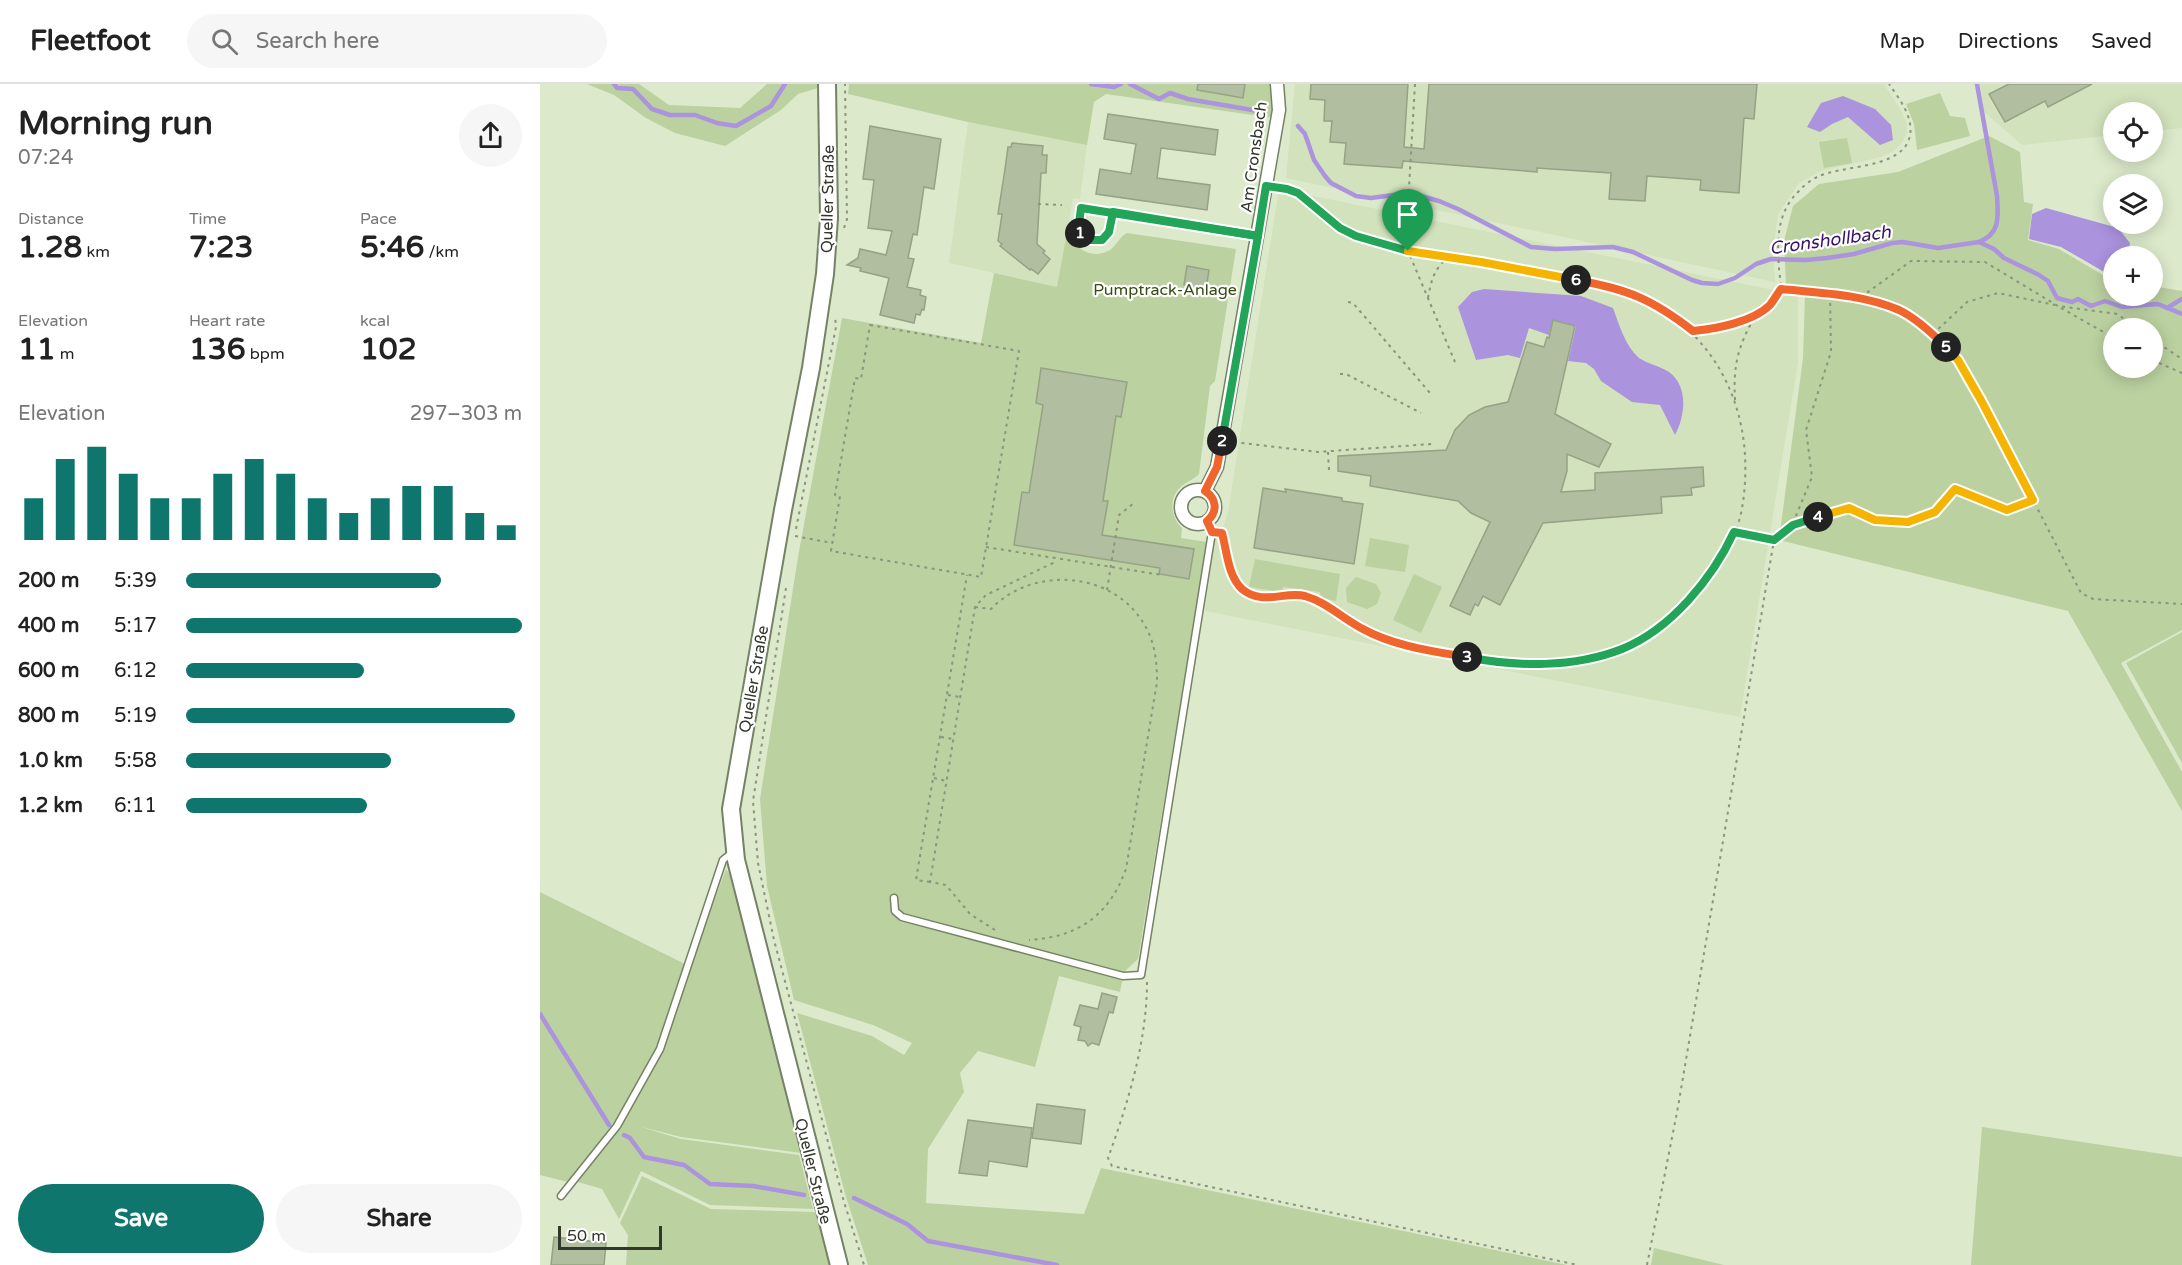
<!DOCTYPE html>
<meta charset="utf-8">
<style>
:root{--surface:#fff;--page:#f6f6f6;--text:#222;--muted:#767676;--line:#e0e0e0;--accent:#0f766e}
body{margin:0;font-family:"Varela Round",sans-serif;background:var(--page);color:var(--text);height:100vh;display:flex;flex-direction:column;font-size:22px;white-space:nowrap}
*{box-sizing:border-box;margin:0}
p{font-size:20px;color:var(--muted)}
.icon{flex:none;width:33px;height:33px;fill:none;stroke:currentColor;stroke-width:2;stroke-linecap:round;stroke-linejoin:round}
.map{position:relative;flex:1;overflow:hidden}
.panel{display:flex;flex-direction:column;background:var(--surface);width:540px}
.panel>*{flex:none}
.tools{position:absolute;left:1563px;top:18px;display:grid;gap:12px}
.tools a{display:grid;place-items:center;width:60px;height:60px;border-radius:50%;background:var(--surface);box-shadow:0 3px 15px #0003;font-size:30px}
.scale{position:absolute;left:18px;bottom:15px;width:104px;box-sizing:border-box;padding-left:6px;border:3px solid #31372b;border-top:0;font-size:16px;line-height:21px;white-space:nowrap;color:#31372b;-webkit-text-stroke:4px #fff;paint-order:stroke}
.pin{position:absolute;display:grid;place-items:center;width:51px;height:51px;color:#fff;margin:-62px -26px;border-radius:50% 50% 50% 0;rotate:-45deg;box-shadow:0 0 6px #0007}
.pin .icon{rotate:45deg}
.km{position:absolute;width:30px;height:30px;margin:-15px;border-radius:50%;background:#222;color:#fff;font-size:16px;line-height:30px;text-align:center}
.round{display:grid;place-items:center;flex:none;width:63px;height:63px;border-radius:32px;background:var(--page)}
.headline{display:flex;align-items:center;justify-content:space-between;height:102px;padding:0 18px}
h1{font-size:33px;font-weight:800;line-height:45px}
.figures{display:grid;grid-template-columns:repeat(3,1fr);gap:9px;height:102px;padding:6px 18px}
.figures div{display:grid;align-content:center}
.figures b{font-size:30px;font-weight:800}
.figures small{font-size:16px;font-weight:400}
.figures p{font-size:16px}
.chart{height:168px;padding:12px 18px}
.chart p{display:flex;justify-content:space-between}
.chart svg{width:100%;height:108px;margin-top:6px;stroke:var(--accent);stroke-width:6}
.button{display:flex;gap:12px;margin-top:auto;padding:12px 18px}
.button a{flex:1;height:69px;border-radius:36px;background:var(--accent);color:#fff;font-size:24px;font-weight:800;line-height:69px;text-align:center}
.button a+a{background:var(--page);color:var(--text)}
ul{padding:0 18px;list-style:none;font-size:20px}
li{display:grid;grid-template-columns:96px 72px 1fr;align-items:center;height:45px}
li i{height:15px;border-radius:8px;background:var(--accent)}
header{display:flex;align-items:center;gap:36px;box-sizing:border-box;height:84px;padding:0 30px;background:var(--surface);border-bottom:2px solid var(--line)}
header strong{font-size:28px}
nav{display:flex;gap:33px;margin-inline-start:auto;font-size:21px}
.search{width:420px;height:54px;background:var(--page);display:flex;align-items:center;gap:15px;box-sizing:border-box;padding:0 21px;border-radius:33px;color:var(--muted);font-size:22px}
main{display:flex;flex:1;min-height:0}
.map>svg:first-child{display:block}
</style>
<header>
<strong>Fleetfoot</strong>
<div class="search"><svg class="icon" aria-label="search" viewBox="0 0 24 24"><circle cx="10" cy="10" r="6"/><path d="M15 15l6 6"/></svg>Search here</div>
<nav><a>Map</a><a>Directions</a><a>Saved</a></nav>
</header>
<main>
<section class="panel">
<div class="headline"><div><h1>Morning run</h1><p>07:24</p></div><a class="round"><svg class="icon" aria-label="share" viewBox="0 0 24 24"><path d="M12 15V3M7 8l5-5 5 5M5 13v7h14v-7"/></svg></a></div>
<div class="figures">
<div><p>Distance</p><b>1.28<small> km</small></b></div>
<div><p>Time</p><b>7:23</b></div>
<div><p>Pace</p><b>5:46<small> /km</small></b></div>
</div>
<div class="figures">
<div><p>Elevation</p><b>11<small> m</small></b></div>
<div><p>Heart rate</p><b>136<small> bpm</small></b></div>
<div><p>kcal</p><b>102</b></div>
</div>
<div class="chart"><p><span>Elevation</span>297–303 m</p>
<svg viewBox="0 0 160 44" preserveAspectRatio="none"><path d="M5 44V27M15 44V11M25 44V6M35 44V17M45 44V27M55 44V27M65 44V17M75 44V11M85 44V17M95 44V27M105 44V33M115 44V27M125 44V22M135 44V22M145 44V33M155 44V38"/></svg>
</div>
<ul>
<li><b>200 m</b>5:39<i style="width:76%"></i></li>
<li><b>400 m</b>5:17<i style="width:100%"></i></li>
<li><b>600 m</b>6:12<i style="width:53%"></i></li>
<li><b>800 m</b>5:19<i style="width:98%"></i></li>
<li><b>1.0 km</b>5:58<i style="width:61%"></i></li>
<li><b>1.2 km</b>6:11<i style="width:54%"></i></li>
</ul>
<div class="button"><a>Save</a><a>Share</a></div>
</section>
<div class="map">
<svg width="1642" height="1181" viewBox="0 0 1642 1181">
<rect width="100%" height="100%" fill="#dceacb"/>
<g fill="#d1e2bc">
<polygon points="755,0 1344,0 1362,28 1367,40 1367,49 1362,59 1354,67 1341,73 1281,87 1259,99 1238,130 1233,168 1235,198 746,94"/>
<polygon points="1440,0 1642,0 1642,44 1613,47 1612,28 1574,28 1573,51 1482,61 1444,28"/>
<polygon points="428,38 547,61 540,115 533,114 517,203 409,179"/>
<polygon points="739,105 1258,211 1258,278 1200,633 665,527 675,451 684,441 688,428"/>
</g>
<g fill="#bbd1a0" fill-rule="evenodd">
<polygon points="47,0 99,0 129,21 200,24 227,0 277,0 278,4 258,10 241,26 185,62 135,49 106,34 74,11"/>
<path d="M309 0H730C730 12 735 22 733 34L566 10 554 18 547 61 428 38 308 10Z"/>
<polygon points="1400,9 1410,32 1425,34 1430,52 1377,66 1374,40 1366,20"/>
<path d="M1449 52 1480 68 1484 118 1493 120 1488 156 1519 165 1573 197 1574 212H1612L1613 202 1642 207V546L1581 579 1642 688V727L1528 527 1239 456 1263 274 1265 211 1246 201 1244 157 1253 122 1279 100 1358 88ZM1574 244H1612V284H1574Z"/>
<polygon points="1307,54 1312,79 1284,84 1279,58"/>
<path d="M527 148C535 164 551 177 570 166 577 161 579 153 587 149L696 165 675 297 670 302 659 390C654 395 649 397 643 401 628 412 630 433 642 444L641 454 667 458 598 875 584 888 580 908 519 892 495 983 438 967 420 989 424 1008 388 1065 386 1119 544 1130 561 1084 1027 1181H328L306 1113 257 929 332 952 364 971 372 959 333 941 254 916 227 802 220 715 258 473 302 234 441 259 454 189 517 203Z"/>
<polygon points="830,454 869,461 865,488 825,482"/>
<polygon points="715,475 800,490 796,517 781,514 780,508 743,503 742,508 709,503"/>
<polygon points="874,490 902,503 881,549 853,536"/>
<polygon points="816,493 836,500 841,509 837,520 827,525 807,518 806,504"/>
<polygon points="1642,548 1642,679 1586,579"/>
<polygon points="186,785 191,792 261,1069 141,1053 98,1042 141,1055 259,1071 273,1125 170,1121 101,1087 79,1135 62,1105 38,1098 83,1038 76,1036 28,1098 0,1091 0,808 149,882"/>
<polygon points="1442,1043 1642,1073 1642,1181 1431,1181"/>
<polygon points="102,1092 171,1125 275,1128 291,1181 86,1181 88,1151 80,1139"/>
<polygon points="1114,1164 1184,1181 1111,1181"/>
</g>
<g fill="#ab93de">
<polygon points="1303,12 1335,25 1351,41 1353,56 1340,61 1308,33 1292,40 1280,48 1267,43 1281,19"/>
<polygon points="1506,124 1578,144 1590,159 1587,172 1574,172 1573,193 1521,163 1489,155 1492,130"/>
<path d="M944 205 1041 212 1073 224C1079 240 1085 262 1099 274 1108 280 1120 282 1129 288 1149 303 1145 332 1135 351L1120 321 1092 318 1061 297 1054 285 1046 279 1028 277 1036 242 1013 236 1009 251 989 244 980 274 968 271 936 276 918 223 932 208Z"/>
</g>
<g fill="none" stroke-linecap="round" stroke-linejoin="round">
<g stroke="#ab93de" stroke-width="4.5">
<polyline points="74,0 77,4 93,5 112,25 130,31 155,31 177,39 196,42 231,22 245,0"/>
<polyline points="551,0 574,3 581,0"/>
<polyline points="590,0 619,15 630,9 648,15 718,27"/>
<path d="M1437 0 1457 112C1458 133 1461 149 1439 158"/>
<polyline points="758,42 765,50 774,76 785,92 791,99 816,112 831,114 861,110 881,112 899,117 918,125 991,163 1015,165 1073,163 1093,168 1152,196 1162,199 1178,200 1195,194 1216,180 1231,175 1266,176 1287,174 1314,170 1352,159 1363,158 1398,164 1439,158 1454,165 1464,174 1499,191 1508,197 1517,214 1532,218 1538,215 1551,222 1565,217 1582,223 1618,220 1642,230"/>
<polyline points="1627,224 1642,215"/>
<polyline points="0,930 69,1041"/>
<polyline points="84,1051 90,1054 104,1073 144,1081 170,1100 213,1102 264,1111"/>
<polyline points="314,1114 367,1140 388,1157 517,1181"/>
</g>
</g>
<g fill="#b1bea0" stroke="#95a284" stroke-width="1.5">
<polygon points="658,0 705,0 703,14 657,6"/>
<polygon points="771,0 868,0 864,63 884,65 889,0 1217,0 1214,35 1204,34 1199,109 1160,106 1161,96 1107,92 1105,117 1069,115 1071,89 997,84 997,88 863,77 862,84 804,80 806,59 790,58 792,37 784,37 785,16 770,15"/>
<polygon points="1469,0 1552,0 1508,23 1505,17 1465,38 1449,10"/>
<polygon points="568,30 678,46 675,71 621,64 617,94 670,101 667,126 556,110 560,85 591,90 596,60 564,55"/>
<polygon points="330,42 401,55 394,105 384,103 377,151 373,150 368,174 374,175 367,203 381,206 380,211 386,213 384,226 382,225 380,231 376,230 374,239 340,231 349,194 320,187 321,184 307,181 318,174 320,165 346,171 352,147 328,144 334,96 323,95"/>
<polygon points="472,59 503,62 502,71 507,71 506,89 501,89 497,160 505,167 503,169 510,175 498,190 491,185 490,186 460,162 462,160 458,157 462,130 458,130 465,85 468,63 471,63"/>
<polygon points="647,182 669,186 666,205 644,201"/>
<polygon points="1013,236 1035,242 1015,330 1071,360 1059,383 1027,370 1027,387 1021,408 1055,406 1055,389 1163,383 1164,402 1151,404 1152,411 1121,413 1122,429 1003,439 960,521 943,512 938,522 935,520 930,531 910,522 950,438 931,429 918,417 830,402 831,392 798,387 798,372 906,366 915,346 929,331 945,323 968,318 987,258 1004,263 1007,253 1009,254"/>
<polygon points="501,284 587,298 581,333 576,332 563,417 568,417 562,451 654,465 649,495 619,490 620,484 474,461 482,408 489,409 503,321 496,319"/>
<polygon points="723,404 746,408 745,405 802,414 802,417 823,420 814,480 714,464"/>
<polygon points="562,909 577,913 573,929 569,928 559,961 552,959 548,962 545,957 538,956 541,943 534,941 540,921 558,925"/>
<polygon points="497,1020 545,1026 541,1060 492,1054"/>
<polygon points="428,1036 492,1044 487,1083 449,1077 447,1092 419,1089"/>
<polygon points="14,1153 66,1159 64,1181 11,1181"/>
</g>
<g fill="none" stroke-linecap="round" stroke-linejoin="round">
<defs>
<g id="lane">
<path d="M573 128 569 148 562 156H548C536 147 539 137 541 124L718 151"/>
<polyline points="354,814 355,827 362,833 583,892 601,891 672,448 667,437"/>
<polyline points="21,1112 77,1042 120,965 183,776 193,768"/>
</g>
<g id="street">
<circle cx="658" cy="423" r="17"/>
<polyline points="665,407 677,383 739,26 737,0"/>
</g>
<polyline id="secondary" points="287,0 289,134 285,190 271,284 243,426 191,725 196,776 299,1181"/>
</defs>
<use href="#lane" stroke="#758266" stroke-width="9"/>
<use href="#street" stroke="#758266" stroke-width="15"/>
<use href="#secondary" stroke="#758266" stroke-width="20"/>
<g stroke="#8a947e" stroke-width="2" stroke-dasharray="3 4.5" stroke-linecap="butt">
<polyline points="875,0 868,121 868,167 915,278"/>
<polyline points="498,120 522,121"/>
<polyline points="304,144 307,135 305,0"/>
<polyline points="1241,205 1320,214 1360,227 1393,250 1418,276 1442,317 1541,509 1553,515 1642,520"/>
<polyline points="1321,213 1371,177 1445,178 1518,222 1577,230 1598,244"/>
<path d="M888 214C891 197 894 184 909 173"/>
<polyline points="808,218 813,219 890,309"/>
<polyline points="1521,224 1574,254"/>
<polygon points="330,241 479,267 441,493 291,467 300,412 295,411 315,294 321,295"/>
<path d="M1153 247C1180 244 1229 235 1240 206 1242 200 1239 190 1239 183 1237 155 1237 128 1259 107 1263 102 1271 96 1277 93 1302 81 1355 85 1368 58 1377 37 1360 16 1349 0"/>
<polyline points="1393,250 1427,218 1458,209 1515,221"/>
<polyline points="1612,255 1642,275"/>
<polyline points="1612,276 1642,289"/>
<polyline points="800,290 806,290 881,329"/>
<path d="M1195 316C1193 281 1198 261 1216 231"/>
<polyline points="694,358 778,368 892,360"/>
<polyline points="788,368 789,386"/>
<polyline points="1253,439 1272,393 1266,346 1291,268 1290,210"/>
<polyline points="256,445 296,243 295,232"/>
<polyline points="1194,448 1234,456 1253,441 1309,424 1335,436 1368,438 1395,428 1415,405 1467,426 1493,416"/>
<path d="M683 451C692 489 693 514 739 514 756 514 767 511 783 519 804 530 821 546 844 555 895 574 994 587 1048 575 1115 560 1194 489 1203 418 1214 340 1187 266 1119 223 1090 204 1055 199 1021 193 994 188 966 182 939 177 909 173 879 169 850 162 834 158 816 154 801 145 777 131 769 108 738 103"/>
<polyline points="255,452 292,459"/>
<polyline points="446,463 622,491"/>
<polyline points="246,504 213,717 218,779 234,856 304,1118 324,1181"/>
<polyline points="567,506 579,431 594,419"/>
<path d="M435 523 451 525C492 482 572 486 604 540 615 558 617 577 617 598L586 785C569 832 538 853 489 856"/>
<polyline points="408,611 420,613"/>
<polyline points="401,653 413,655"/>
<polyline points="394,694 406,697"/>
<polyline points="390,798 376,796 427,491"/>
<polyline points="455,846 430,830 406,801 390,798 435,523 446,511 513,479 514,474"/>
<path d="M607 898C607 957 588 1019 568 1074L572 1082 1038 1181"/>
<polyline points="1107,1181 1138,1023 1234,456"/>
</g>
<use href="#lane" stroke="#fff" stroke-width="6"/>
<use href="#street" stroke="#fff" stroke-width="12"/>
<use href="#secondary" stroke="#fff" stroke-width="16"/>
</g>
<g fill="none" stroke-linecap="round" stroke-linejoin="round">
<defs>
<polyline id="split-1" points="540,149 548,156 562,156 569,148 573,128 718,152 726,102 747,105 758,109 800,144 816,152 868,167"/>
<polyline id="split-2" points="540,149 539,140 541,124 718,152 682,357"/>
<path id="split-3" d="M682 357 677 383 665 407C677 415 678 428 667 437L672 448 682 449C687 468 688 492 702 505 722 522 745 507 765 512 786 518 802 534 821 544 853 562 891 567 927 573"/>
<path id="split-4" d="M927 573C976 583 1034 584 1082 565 1131 545 1172 495 1194 448L1234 456 1253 441 1278 433"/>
<polyline id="split-5" points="1278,433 1309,424 1335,436 1368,438 1395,428 1415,405 1467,426 1493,416 1442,318 1418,276 1406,263"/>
<path id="split-6" d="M1036 196C1087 205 1112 215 1153 247 1175 245 1213 238 1230 221 1234 216 1237 210 1241 205 1280 209 1322 210 1359 226 1376 234 1393 250 1406 263"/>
<polyline id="split-7" points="868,167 941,178 1036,196"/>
</defs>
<use href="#split-1" stroke="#fff" stroke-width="12"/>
<use href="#split-2" stroke="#fff" stroke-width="12"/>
<use href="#split-3" stroke="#fff" stroke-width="12"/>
<use href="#split-4" stroke="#fff" stroke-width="12"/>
<use href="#split-5" stroke="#fff" stroke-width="12"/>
<use href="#split-6" stroke="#fff" stroke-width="12"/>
<use href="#split-7" stroke="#fff" stroke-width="12"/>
<use href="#split-1" stroke="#22a559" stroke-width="8"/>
<use href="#split-2" stroke="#22a559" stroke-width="8"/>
<use href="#split-3" stroke="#f0652b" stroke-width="8"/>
<use href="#split-4" stroke="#22a559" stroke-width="8"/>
<use href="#split-5" stroke="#f5b400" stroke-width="8"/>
<use href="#split-6" stroke="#f0652b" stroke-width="8"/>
<use href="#split-7" stroke="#f5b400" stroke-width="8"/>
</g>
<g text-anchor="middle" stroke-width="4.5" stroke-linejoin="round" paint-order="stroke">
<g font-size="16" fill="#31372b" stroke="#fff">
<text transform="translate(713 73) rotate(-82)" y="6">Am Cronsbach</text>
<text transform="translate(287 115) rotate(-89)" y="6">Queller Straße</text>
<text transform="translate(213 595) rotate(-80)" y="6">Queller Straße</text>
<text transform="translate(274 1087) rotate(76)" y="6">Queller Straße</text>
</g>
<g font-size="16" fill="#364a12" stroke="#fff">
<text x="625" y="211">Pumptrack-Anlage</text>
</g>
<g font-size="18" font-style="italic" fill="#3b136a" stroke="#fff">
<text transform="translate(1290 156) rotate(-8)" y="6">Cronshollbach</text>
</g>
</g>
</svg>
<div class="tools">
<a><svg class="icon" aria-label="locate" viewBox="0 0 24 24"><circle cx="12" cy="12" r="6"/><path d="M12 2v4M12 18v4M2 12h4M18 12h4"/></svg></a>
<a><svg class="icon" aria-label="layers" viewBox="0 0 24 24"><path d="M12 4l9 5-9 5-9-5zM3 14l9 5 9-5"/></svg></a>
<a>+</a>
<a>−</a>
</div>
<div class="scale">50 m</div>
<div class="pin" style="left:868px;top:167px;background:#1e9e55"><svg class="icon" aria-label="arrive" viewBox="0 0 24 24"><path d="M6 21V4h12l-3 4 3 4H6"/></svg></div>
<b class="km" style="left:540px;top:149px">1</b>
<b class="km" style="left:682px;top:357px">2</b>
<b class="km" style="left:927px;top:573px">3</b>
<b class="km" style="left:1278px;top:433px">4</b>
<b class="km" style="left:1406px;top:263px">5</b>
<b class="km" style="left:1036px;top:196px">6</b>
</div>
</main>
